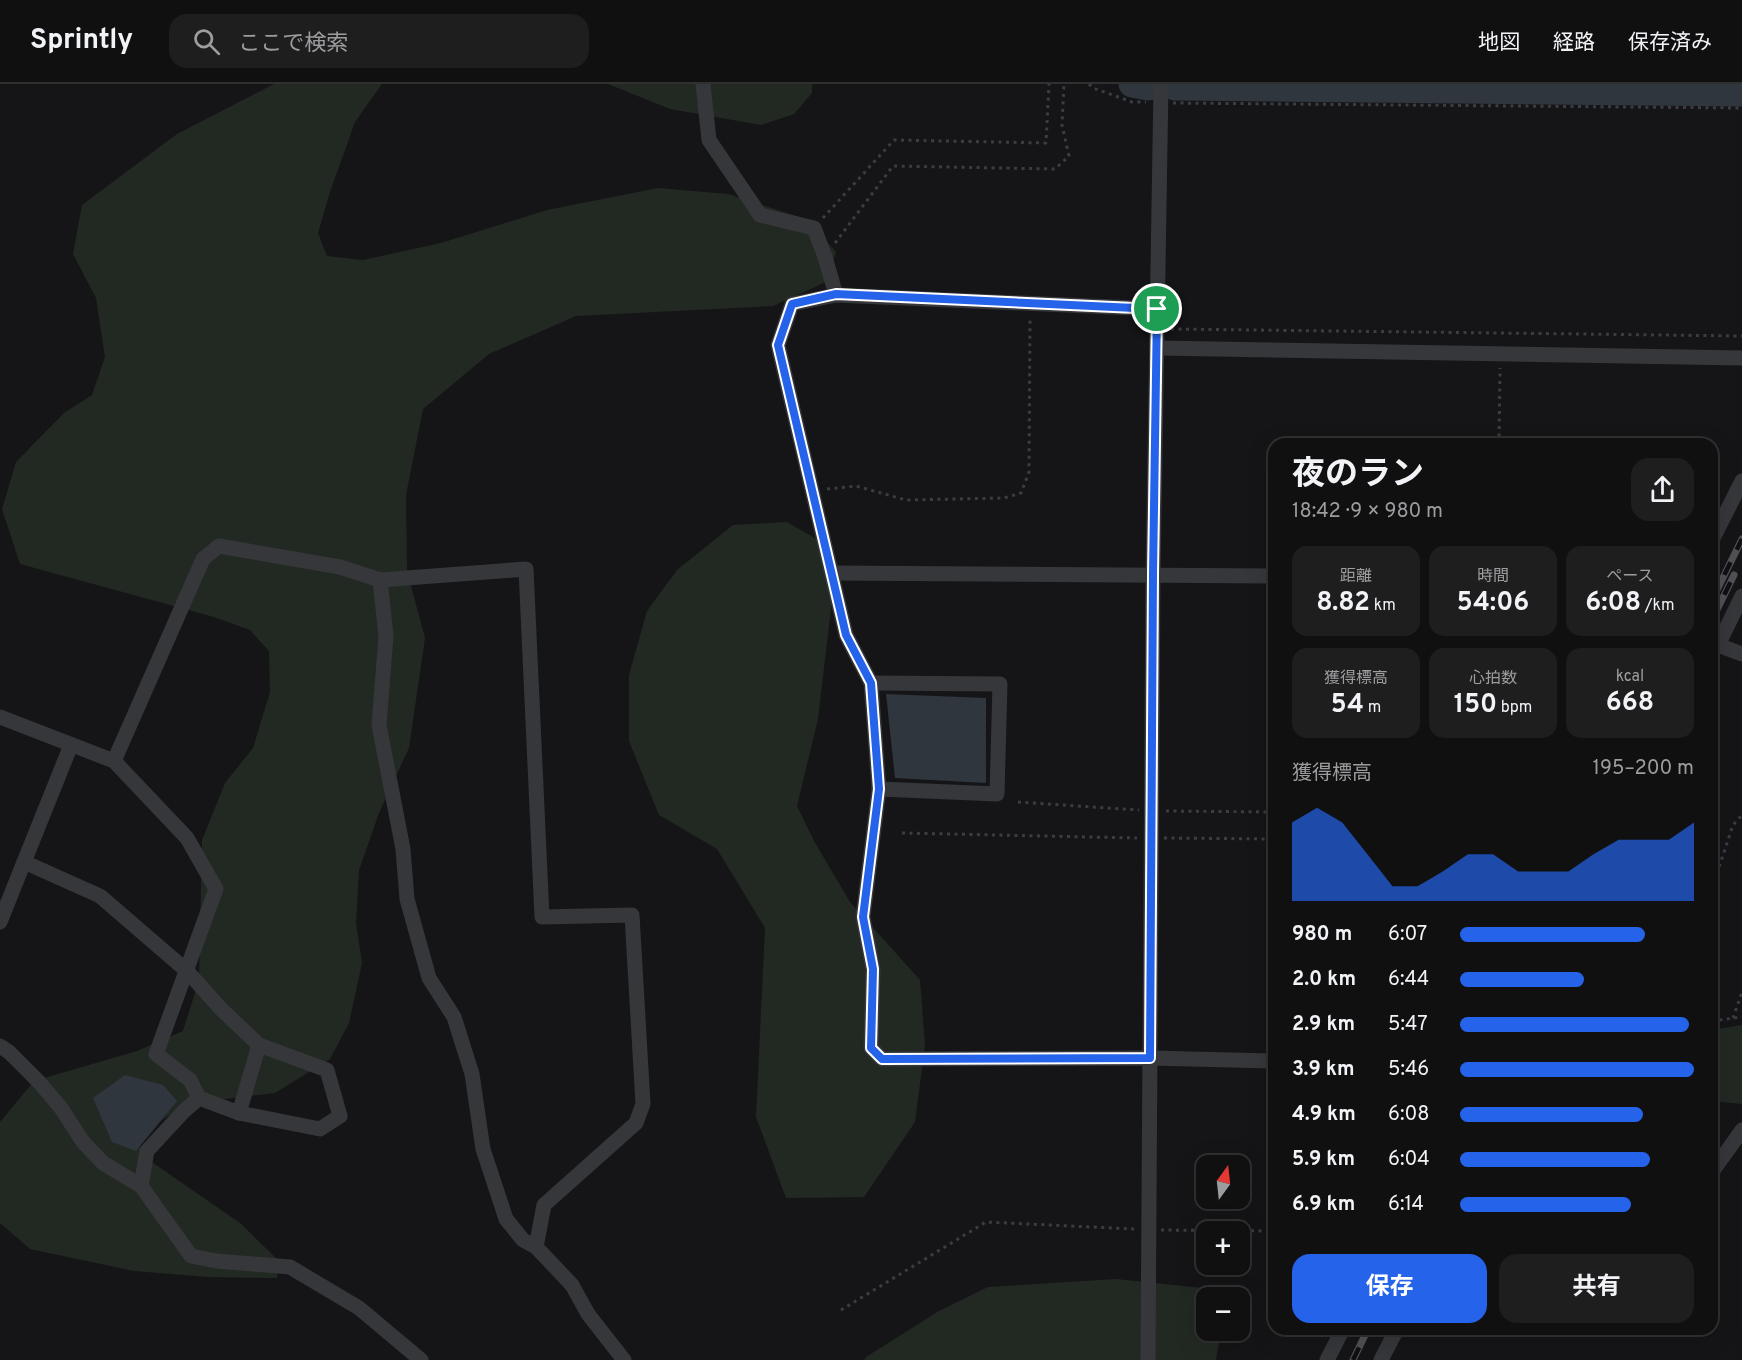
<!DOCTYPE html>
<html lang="ja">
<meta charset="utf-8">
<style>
:root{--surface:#101011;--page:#1e1e1f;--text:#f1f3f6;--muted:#9c9d9f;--line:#303031;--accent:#2563eb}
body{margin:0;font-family:Overpass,"Noto Sans JP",sans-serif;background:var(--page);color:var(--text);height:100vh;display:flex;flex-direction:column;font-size:22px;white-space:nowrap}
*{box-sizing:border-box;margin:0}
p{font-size:20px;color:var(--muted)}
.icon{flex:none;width:33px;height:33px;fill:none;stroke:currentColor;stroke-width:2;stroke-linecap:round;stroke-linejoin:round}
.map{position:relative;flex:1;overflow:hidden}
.details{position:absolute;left:1268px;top:354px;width:450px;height:897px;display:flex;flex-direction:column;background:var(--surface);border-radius:18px;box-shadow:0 6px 24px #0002,0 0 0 2px var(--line)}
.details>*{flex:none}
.needle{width:39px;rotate:15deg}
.tools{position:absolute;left:1196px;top:1071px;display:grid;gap:12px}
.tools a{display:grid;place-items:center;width:54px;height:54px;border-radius:12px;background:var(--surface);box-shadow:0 6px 24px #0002,0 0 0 2px var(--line);font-size:30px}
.pin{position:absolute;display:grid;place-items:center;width:51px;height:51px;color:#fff;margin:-26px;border:3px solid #fff;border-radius:50%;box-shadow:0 2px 6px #0007}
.round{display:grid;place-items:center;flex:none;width:63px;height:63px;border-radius:18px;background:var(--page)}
.summary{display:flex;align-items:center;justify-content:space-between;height:102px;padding:0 24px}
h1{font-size:33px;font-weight:700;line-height:45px}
.stats{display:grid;grid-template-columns:repeat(3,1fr);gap:9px;height:102px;padding:6px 24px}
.stats div{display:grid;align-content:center;border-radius:15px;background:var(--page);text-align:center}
.stats b{font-size:26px;font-weight:700}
.stats small{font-size:16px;font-weight:400}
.stats p{font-size:16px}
.chart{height:168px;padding:12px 24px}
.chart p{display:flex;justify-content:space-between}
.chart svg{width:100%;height:108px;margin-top:6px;fill:var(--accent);opacity:.7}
.primary-button{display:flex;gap:12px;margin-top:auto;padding:12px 24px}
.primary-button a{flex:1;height:69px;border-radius:18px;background:var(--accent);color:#fff;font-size:24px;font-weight:700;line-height:69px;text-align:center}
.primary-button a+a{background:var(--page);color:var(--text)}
ul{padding:0 24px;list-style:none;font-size:20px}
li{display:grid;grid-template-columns:96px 72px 1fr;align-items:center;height:45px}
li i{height:15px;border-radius:8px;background:var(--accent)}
header{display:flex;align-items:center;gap:36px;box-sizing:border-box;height:84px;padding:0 30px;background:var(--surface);border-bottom:2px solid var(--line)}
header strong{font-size:28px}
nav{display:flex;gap:33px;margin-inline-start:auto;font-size:21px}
.search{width:420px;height:54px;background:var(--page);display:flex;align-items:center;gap:15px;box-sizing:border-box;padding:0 21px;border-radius:18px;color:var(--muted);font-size:22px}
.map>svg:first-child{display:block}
</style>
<header>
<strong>Sprintly</strong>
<div class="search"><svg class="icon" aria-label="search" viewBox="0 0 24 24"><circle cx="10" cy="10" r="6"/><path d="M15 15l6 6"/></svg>ここで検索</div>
<nav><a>地図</a><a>経路</a><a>保存済み</a></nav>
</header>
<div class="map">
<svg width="1742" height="1276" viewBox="0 0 1742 1276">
<rect width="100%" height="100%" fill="#151517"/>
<g fill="#222923">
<polygon points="274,0 382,0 355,38 330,108 318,149 327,172 363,176 441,159 547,126 658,104 728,110 808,136 836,168 826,198 773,222 576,232 489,270 423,325 406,411 407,487 425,554 409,664 379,729 359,786 356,839 362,879 349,939 330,975 275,1009 192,1019 135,1051 146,1074 240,1139 279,1177 277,1194 208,1193 134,1187 30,1165 0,1139 0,1038 34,997 137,967 183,947 199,896 202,756 225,699 253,664 270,608 269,567 250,546 214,533 20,480 2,425 16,378 64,329 92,311 105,273 96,214 73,170 82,121 177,50"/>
<polygon points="608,0 812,0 812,9 794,30 761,41 670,25"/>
<polygon points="787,438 830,463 831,524 818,635 797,722 814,757 850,818 920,896 925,961 915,1038 864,1113 786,1114 756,1033 765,844 717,765 659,731 629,657 629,591 647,527 677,486 733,441"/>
<polygon points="1742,941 1742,1020 1712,1017 1712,946"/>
<polygon points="1116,1195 1202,1204 1208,1213 1206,1214 1206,1246 1221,1247 1216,1276 864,1276 866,1273 939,1227 988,1203"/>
</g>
<g fill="#2f363e">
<polygon points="886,610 986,614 986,699 895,694"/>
<polygon points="125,991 163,1001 177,1017 136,1067 112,1058 93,1014"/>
</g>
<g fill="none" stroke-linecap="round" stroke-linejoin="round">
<g stroke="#2f363e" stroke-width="27">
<polyline points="1132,0 1148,3"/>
<polyline points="1175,3 1742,9"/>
</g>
<g stroke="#3c3d42" stroke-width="3" stroke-dasharray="3 4.5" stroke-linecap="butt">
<polyline points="1089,0 1093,4 1132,18 1146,18"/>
<polyline points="1173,19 1742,24"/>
<polyline points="823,134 894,56 1046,59 1049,0"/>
<polyline points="835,159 893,82 1055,85 1069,72 1062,41 1064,0"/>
<polyline points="1171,245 1742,252"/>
<polyline points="1499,360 1500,284"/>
<polyline points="827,405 856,402 906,416 1004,414 1021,409 1029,388 1030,233"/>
<polyline points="1018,718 1139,726"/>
<polyline points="1166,727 1274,728"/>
<polyline points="902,749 1137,754"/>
<polyline points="1164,754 1274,755"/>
<polyline points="1712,804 1733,741 1742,731"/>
<polyline points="1733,934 1742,908"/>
<polyline points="1712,937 1742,933"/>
<polyline points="1161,1146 1274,1147"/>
<polyline points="841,1226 986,1138 1134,1145"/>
</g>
<g stroke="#36373b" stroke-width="15">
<polyline points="703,0 709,56 760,131 814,144 825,173 836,211"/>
<polyline points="1157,225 836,211 792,220 778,261 846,551 871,599 879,705 863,833 873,885 871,964 882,975 1150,974 1274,977"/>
<polyline points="1158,264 1742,274"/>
<polyline points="1712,456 1742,397"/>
<polyline points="832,489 1274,492"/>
<polyline points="380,496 386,552 379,641 403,765 407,815 429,894 454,933 472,990 483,1065 506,1135 523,1156 536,1163 572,1201 588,1230 624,1276"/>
<polyline points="1712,559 1742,570"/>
<polyline points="1718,561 1742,512"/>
<polyline points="871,599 1000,600 997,710 879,705"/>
<polyline points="0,633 114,677 187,754 216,805 156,970 190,996 199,1014 239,1029 320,1045 340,1032 327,986 259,961 221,925 187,887 100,812 24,778"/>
<polyline points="114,677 203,475 219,462 340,483 380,496 526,485 542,833 632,831 643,1020 636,1039 544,1121 536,1163"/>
<polyline points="0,838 71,661"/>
<polyline points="0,962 9,968 40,999 61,1024 83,1058 103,1079 141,1102 191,1172 216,1177 290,1183 359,1224 421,1276"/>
<polyline points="239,1029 259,961"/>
<polyline points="1712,1088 1742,1046"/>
<polyline points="141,1102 147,1067 184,1027 199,1014"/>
<polyline points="1148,1276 1153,490 1161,0"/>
<polyline points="1327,1276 1343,1245"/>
<polyline points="1381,1276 1397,1245"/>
</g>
<defs>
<g id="rail">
<polyline points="1712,516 1742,455"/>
<polyline points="1712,536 1734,491"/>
<polyline points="1353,1276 1368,1245"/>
</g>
</defs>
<use href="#rail" stroke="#505056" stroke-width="7"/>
<use href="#rail" stroke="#101012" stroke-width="4.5" stroke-dasharray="14" stroke-linecap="butt"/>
</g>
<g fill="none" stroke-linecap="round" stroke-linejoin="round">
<defs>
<polygon id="route" points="836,210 1157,225 1153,490 1150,974 882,975 871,964 873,885 863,833 879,705 871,599 846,551 778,261 792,220"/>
</defs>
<use href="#route" stroke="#fff" stroke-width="12"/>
<use href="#route" stroke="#2563eb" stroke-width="8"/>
</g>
</svg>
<div class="tools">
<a><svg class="needle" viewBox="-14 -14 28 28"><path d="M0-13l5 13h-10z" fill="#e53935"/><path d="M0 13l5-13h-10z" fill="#9c9d9f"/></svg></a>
<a>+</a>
<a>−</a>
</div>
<div class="pin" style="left:1157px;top:225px;background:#1e9e55"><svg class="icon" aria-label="arrive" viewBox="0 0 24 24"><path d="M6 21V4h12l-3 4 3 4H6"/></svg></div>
<section class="details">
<div class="summary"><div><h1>夜のラン</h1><p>18:42 · 9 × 980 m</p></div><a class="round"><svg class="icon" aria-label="share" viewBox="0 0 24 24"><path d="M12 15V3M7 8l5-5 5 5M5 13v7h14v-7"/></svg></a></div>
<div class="stats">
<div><p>距離</p><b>8.82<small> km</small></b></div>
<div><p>時間</p><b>54:06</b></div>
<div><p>ペース</p><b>6:08<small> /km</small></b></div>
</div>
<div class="stats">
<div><p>獲得標高</p><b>54<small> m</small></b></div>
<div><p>心拍数</p><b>150<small> bpm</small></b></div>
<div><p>kcal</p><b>668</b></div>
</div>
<div class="chart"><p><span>獲得標高</span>195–200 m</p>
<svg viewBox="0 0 160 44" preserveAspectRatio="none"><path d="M0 44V12L10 6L20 12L30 25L40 38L50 38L60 32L70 25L80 25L90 32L100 32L110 32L120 25L130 19L140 19L150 19L160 12V44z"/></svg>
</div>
<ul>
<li><b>980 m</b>6:07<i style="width:79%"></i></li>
<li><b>2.0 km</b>6:44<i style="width:53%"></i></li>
<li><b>2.9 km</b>5:47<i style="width:98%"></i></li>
<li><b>3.9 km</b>5:46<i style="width:100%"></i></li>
<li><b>4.9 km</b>6:08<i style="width:78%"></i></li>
<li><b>5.9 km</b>6:04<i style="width:81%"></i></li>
<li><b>6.9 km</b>6:14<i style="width:73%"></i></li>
</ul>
<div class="primary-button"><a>保存</a><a>共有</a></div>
</section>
</div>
